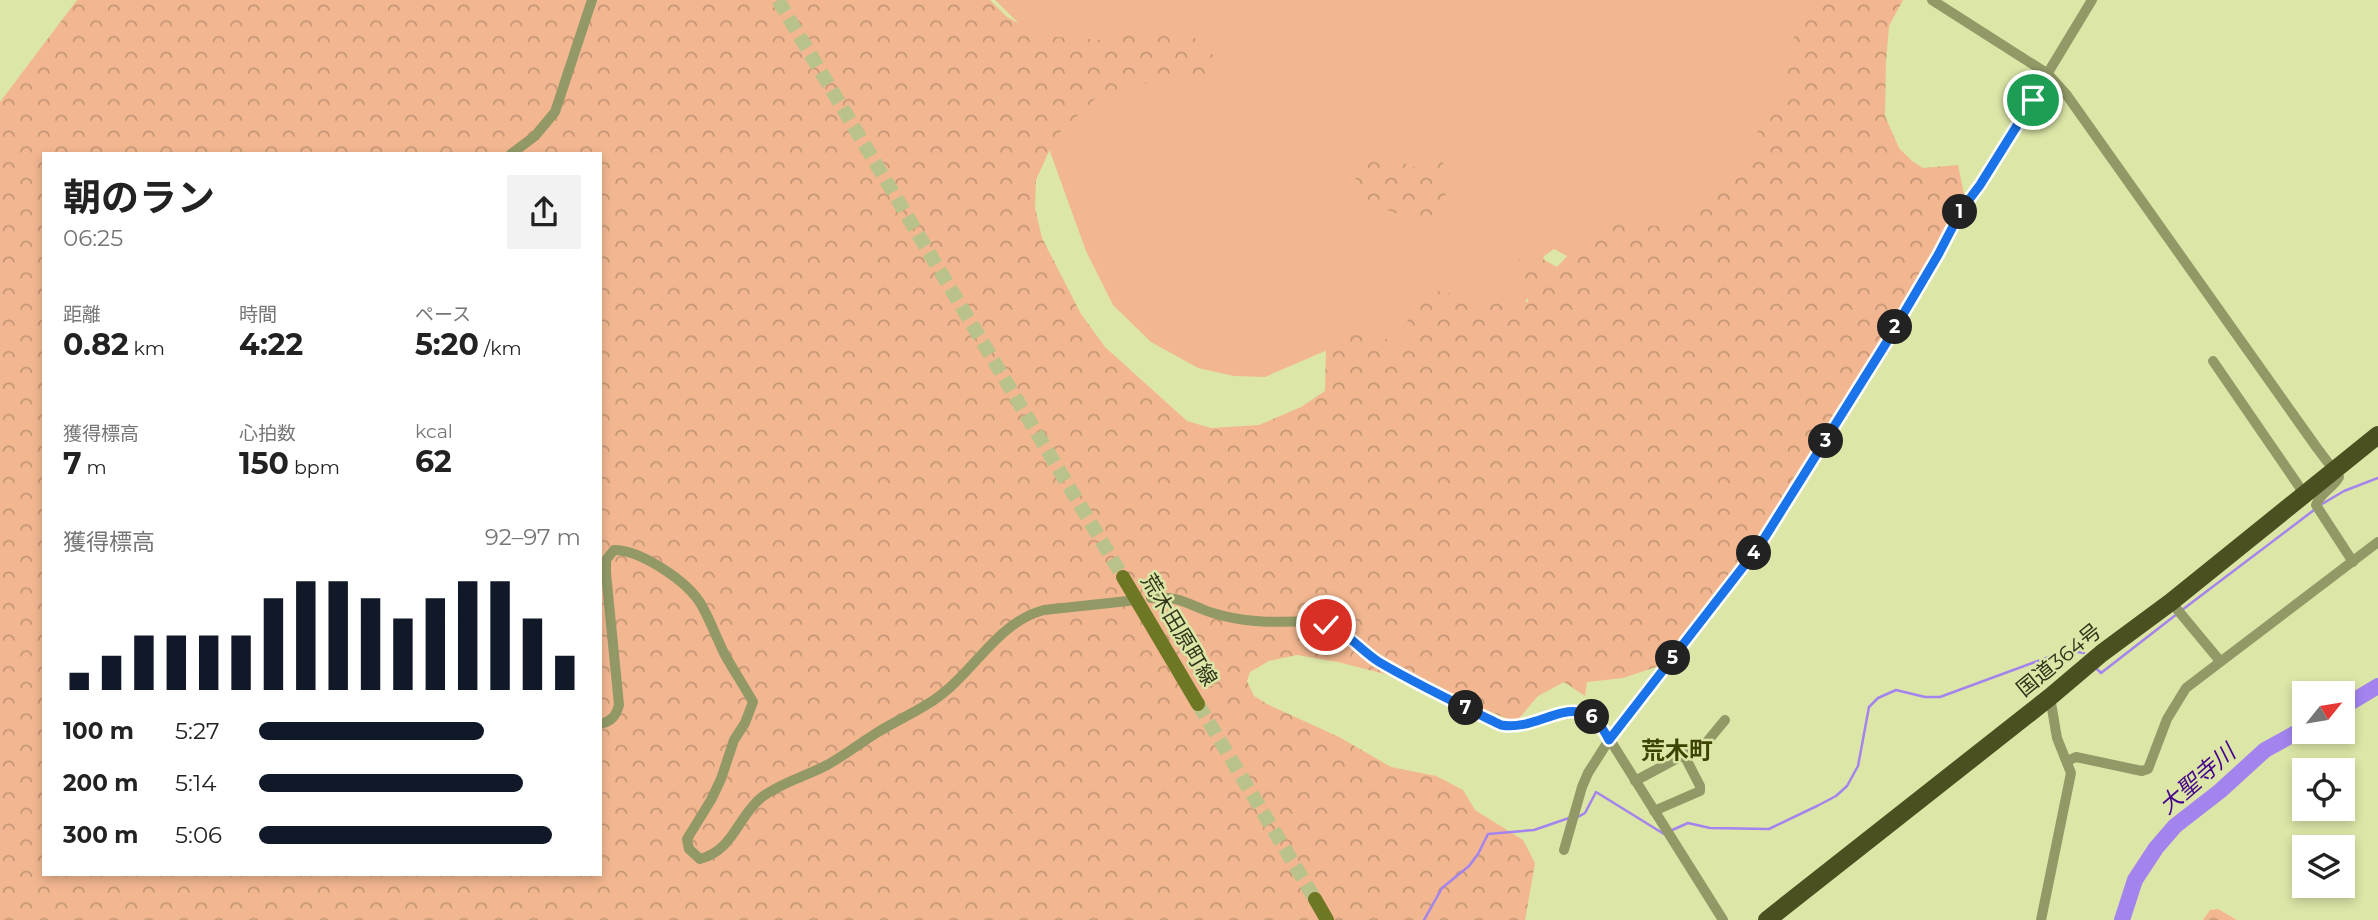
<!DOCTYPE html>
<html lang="ja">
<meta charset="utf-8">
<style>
:root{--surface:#fff;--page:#f2f2f2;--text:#222;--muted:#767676;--accent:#111827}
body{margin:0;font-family:Montserrat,"Noto Sans JP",sans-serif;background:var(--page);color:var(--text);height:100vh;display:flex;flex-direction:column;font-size:26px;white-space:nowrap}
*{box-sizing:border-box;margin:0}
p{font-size:23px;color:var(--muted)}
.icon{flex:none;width:38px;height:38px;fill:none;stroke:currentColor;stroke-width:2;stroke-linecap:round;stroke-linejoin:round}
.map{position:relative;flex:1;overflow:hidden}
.side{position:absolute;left:42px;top:152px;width:560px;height:724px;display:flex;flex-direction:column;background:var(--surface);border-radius:0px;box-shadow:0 4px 10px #0003}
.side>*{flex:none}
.needle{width:46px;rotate:60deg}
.tools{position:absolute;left:2292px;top:681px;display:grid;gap:14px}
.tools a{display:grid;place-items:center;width:63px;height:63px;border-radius:0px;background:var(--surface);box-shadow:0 4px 10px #0003;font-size:35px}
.pin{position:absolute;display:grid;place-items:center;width:60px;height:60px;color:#fff;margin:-30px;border:4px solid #fff;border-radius:50%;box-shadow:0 2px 7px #0007}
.km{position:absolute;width:35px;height:35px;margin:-18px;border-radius:50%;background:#222;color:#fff;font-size:19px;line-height:35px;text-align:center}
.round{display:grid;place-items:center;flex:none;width:74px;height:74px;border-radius:0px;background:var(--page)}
.head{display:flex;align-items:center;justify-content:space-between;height:119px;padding:0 21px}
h1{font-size:38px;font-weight:700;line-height:52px}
.stats{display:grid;grid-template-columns:repeat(3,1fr);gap:10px;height:119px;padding:7px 21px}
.stats div{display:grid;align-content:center}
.stats b{font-size:30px;font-weight:700}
.stats small{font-size:19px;font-weight:400}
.stats p{font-size:19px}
.chart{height:196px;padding:14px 21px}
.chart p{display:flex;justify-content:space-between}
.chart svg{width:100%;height:126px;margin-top:7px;stroke:var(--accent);stroke-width:6}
ul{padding:0 21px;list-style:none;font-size:23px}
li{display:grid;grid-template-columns:112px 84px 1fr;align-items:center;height:52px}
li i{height:18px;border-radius:9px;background:var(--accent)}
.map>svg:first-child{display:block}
</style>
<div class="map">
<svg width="2378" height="920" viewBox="0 0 2378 920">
<defs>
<pattern id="forest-crowns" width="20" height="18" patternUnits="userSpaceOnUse" patternTransform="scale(1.75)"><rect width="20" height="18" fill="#f2b790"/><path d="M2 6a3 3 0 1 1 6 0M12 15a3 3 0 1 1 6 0" fill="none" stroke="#c49675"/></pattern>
</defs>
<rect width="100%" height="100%" fill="#dce6a7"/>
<polygon fill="#f2b790" points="995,0 1827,0 1805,98 1699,222 1582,264 1554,249 1544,256 1539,281 1523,305 1413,359 1339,345 1265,377 1234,376 1198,368 1151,342 1113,305 1086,251 1040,124 1040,44"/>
<g fill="url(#forest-crowns)" fill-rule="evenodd">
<path d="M77 0H990L1007 17 1044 36 1102 40 1170 26 1186 30 1217 59 1219 69 1207 76 1167 79 1120 89 1097 97 1056 136 1036 180 1035 208 1042 238 1081 314 1105 347 1187 421 1211 428 1259 425 1301 407 1325 391 1326 347 1343 331 1382 334 1395 349 1405 324 1429 293 1442 291 1464 299 1528 302 1527 285 1516 251 1527 250 1557 267 1581 241 1603 224 1614 222 1658 226 1678 224 1691 203 1733 171 1746 154 1758 131 1790 98 1786 79V52L1813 0H1903L1889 26 1886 62 1885 116 1899 148 1912 161 1923 168 1958 165 1964 194 1925 271 1908 296 1897 318 1845 404 1752 547 1665 664 1623 678 1587 682 1585 696 1564 682 1538 696 1516 722 1408 680 1338 662 1297 655 1269 661 1250 672 1247 681 1254 696 1267 704 1339 737 1391 767 1436 776 1463 790 1475 810 1523 840 1535 863 1525 920H0V102ZM44 154H600V875H44Z"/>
<path d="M1382 153 1418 169 1427 159 1441 158 1445 168 1455 173 1454 181 1433 215C1408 221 1383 209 1359 199 1348 177 1361 161 1382 153Z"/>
<polygon points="2218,909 2237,920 2203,920 2210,910"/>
</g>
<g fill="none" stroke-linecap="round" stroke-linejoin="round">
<g stroke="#a384ef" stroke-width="2.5">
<polyline points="2322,504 2344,491 2378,478"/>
<polyline points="2182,610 2314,510"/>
<polyline points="2097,669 2101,673 2177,614"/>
<polyline points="1576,818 1585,813 1596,792 1664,834"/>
<polyline points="1670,831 1688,823 1710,828 1769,829 1817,806 1836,796 1847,786 1858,766 1869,707 1878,698 1896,690 1925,697 1940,697 2057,654 2072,651 2084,653"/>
<polyline points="1424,920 1442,888 1469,866 1478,854 1488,834 1534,830 1569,818"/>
</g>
<g stroke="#a384ef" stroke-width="16">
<polyline points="2343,707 2378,686"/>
<polyline points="2122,920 2135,880 2156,848 2175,826 2220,791 2265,750 2305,728"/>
</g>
<g stroke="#bac28b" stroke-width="14" stroke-dasharray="14 7" stroke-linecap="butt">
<polyline points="778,0 1123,577"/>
<polyline points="1198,704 1315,899"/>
</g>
<g stroke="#929967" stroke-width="10">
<path d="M1932 0 2048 74 2066 94 2317 448 2339 477C2333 488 2320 493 2316 505L2353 562"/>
<polyline points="511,154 535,136 555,112 592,0"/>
<polyline points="2213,361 2305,495"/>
<path d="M1151 598C1178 595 1189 605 1213 613 1226 617 1241 620 1256 621 1280 624 1313 617 1336 628 1348 633 1364 653 1379 661L1501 725C1542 733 1571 686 1605 732L1723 920"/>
<polyline points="2171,602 2220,661"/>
<path d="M600 724C612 721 616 716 619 705L606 573V560L614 550C641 550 689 582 702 606 711 622 717 639 725 655 734 671 744 686 753 702L745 723 734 740 721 779 711 800 687 839 689 849 700 859C734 850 737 817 762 797 782 782 807 776 829 764 846 754 862 742 878 732 896 721 916 712 934 700 974 673 997 622 1044 610L1128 601"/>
<polyline points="2067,761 2076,757 2142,771 2148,769 2167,719 2186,688 2378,542"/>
<polyline points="1635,781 1706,743 1725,720"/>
<polyline points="1654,811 1700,791 1700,786 1684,755"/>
<polyline points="1564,850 1582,787 1588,773 1609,740 1760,545 1888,340 1938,255 1962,209 1980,185 2092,0"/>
<polyline points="2041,920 2071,773 2057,738 2050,697"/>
</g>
<g stroke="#6d7724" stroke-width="14">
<polyline points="1123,577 1198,704"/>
<polyline points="1315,899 1327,920"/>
</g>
<polyline stroke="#4a501f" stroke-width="18" points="1767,920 2050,697 2102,653 2171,602 2378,435"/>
</g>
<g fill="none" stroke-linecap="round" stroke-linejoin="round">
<defs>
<path id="route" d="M1326 625C1347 631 1361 651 1379 662 1418 685 1460 705 1501 725 1543 733 1580 681 1609 740L1760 545 1888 340 1938 255 1962 209 1980 185 2033 100"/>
</defs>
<use href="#route" stroke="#fff" stroke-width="14"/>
<use href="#route" stroke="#1a73e8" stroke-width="9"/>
</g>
<g text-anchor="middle" stroke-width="5" stroke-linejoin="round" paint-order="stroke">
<g font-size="21" fill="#30341b" stroke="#dce6a7">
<text transform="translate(1179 630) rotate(59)" y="7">荒木田原町線</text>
<text transform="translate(2059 660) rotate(-39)" y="7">国道364号</text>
</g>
<g font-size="23" font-style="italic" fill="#46048c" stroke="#dce6a7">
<text transform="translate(2197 779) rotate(-41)" y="8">大聖寺川</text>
</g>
<g font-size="24" font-weight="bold" fill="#3d4301" stroke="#dce6a7">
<text x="1677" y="759">荒木町</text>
</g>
</g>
</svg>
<div class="tools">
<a><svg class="needle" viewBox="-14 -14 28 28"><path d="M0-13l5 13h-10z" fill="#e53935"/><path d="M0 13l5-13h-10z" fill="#767676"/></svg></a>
<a><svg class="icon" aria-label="locate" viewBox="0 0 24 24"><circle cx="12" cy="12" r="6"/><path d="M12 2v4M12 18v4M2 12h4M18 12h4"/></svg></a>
<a><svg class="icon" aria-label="layers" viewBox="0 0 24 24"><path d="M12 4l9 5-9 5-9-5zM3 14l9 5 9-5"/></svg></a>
</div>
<div class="pin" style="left:2033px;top:100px;background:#1e9e55"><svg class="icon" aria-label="arrive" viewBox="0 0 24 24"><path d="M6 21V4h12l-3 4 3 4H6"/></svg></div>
<div class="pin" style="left:1326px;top:625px;background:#d93025"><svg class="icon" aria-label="check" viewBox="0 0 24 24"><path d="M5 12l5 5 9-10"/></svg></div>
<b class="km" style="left:1960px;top:212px">1</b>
<b class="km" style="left:1895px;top:327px">2</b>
<b class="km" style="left:1826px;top:441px">3</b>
<b class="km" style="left:1754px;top:553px">4</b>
<b class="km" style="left:1673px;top:658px">5</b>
<b class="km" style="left:1592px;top:717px">6</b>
<b class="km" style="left:1466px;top:708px">7</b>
<section class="side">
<div class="head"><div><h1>朝のラン</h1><p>06:25</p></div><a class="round"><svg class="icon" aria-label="share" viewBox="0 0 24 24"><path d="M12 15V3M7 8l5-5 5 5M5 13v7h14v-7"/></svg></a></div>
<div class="stats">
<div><p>距離</p><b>0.82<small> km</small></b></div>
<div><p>時間</p><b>4:22</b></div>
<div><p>ペース</p><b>5:20<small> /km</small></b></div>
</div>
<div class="stats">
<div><p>獲得標高</p><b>7<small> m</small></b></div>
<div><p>心拍数</p><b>150<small> bpm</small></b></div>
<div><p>kcal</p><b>62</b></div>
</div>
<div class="chart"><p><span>獲得標高</span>92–97 m</p>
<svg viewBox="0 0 160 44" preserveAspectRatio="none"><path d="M5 44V38M15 44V32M25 44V25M35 44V25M45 44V25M55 44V25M65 44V12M75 44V6M85 44V6M95 44V12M105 44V19M115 44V12M125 44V6M135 44V6M145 44V19M155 44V32"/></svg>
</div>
<ul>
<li><b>100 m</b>5:27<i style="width:70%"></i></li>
<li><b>200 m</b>5:14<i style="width:82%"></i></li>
<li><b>300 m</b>5:06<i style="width:91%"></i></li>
</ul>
</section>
</div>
